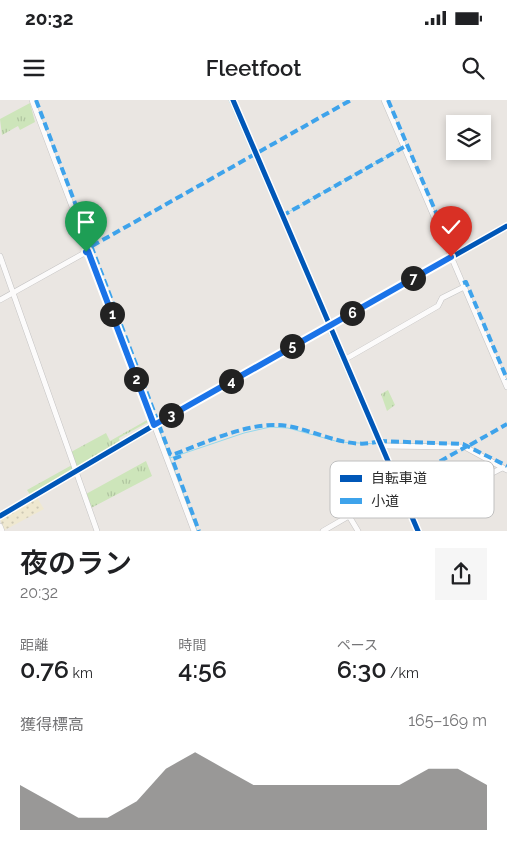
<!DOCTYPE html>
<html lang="ja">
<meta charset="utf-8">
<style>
:root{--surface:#fff;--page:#f6f6f6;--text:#202124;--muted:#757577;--accent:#6e6d6c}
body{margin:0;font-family:Raleway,"Noto Sans JP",sans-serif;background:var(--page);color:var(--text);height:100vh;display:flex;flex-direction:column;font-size:19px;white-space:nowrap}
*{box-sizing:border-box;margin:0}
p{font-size:16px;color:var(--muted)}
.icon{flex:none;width:28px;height:28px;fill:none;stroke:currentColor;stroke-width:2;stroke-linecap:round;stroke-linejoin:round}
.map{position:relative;height:431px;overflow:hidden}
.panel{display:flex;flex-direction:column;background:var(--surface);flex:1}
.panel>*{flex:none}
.fabs{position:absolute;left:446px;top:15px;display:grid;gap:10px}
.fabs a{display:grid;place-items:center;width:45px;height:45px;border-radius:0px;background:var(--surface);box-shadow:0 2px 8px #0003;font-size:25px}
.pin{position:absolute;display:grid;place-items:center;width:42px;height:42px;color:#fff;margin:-51px -21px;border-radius:50% 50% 50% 0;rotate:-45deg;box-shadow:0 0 5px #0007}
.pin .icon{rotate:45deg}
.km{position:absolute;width:25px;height:25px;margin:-12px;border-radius:50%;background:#222;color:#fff;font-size:14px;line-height:25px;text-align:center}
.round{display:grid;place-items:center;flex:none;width:52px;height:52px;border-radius:0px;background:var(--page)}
.overview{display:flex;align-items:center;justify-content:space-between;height:85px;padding:0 20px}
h1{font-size:28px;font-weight:600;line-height:38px}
.stats{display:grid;grid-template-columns:repeat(3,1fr);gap:8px;height:85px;padding:5px 20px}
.stats div{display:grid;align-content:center}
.stats b{font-size:25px;font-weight:600}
.stats small{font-size:14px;font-weight:400}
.stats p{font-size:14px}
.chart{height:140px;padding:10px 20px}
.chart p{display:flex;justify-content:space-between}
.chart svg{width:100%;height:90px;margin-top:5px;fill:var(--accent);opacity:.7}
.status{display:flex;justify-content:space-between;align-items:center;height:35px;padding:0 25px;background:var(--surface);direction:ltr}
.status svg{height:14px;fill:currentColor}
header{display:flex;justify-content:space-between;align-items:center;height:65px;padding:0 20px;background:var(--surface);font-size:22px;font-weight:600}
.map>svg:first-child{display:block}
</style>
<div class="status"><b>20:32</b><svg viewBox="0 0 49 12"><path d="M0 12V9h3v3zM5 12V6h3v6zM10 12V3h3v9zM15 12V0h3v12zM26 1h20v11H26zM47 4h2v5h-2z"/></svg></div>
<header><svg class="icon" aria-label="menu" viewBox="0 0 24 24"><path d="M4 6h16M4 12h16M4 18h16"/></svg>Fleetfoot<svg class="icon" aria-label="search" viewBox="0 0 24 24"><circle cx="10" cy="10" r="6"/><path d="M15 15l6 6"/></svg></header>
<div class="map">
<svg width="507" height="431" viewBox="0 0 507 431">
<defs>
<pattern id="grass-tufts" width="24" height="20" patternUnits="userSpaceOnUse" patternTransform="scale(1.25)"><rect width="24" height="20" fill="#cde5ba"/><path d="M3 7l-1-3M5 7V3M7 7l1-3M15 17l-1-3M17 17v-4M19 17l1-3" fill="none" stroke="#b0c5a0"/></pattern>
<pattern id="sand-dots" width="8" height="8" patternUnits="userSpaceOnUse" patternTransform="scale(1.25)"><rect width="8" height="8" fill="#efe8d0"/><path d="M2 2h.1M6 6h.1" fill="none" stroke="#cdc7b3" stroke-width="1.8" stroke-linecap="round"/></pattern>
</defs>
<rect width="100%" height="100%" fill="#eae6e2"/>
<g fill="url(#grass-tufts)">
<polygon points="30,3 35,22 20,30 18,26 2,35 0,19"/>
<polygon points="388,290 395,305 387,311 381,294"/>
<polygon points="149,319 150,321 119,338 120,343 77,368 71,352 106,333 110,341"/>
<polygon points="146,361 152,376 91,408 86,394"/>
<polygon points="72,365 73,372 31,396 27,390"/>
</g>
<polygon fill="url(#sand-dots)" points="36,396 44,409 3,431 0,417"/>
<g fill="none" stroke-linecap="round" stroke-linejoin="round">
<g stroke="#94d9ed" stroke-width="1">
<polyline points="229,0 326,224"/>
<polyline points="283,115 402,48"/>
<polyline points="451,154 507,123"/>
<polyline points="421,171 448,156"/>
<polyline points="329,233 396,387"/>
<polyline points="142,284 156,323"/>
<polyline points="158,326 197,431"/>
<polyline points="383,343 427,344"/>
<polyline points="170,358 244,333 270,327 288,328 339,342 379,344"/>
<polyline points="397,390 415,431"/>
</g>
<defs>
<g id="street">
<polyline points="32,0 194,431"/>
<polyline points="233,0 418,431"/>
<polyline points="384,0 507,287"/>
<polyline points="0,156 97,431"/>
<polyline points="0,200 88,151"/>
<polyline points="344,260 438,206 442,198 464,187"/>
<polyline points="381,346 465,347 507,370"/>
<polyline points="411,415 502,368"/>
<polyline points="0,416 178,311 507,126"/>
<polyline points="349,416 358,431"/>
<polyline points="0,426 2,431"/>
<polyline points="323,431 399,387"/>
</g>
</defs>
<use href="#street" stroke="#c4c3c3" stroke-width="6"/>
<use href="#street" stroke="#fcfbfb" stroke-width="5"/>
<g stroke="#3ea3eb" stroke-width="4" stroke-dasharray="8 4" stroke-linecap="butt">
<path d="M36 0 170 354 172 355C202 344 244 324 276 325 308 325 346 352 379 341"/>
<polyline points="388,0 452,150"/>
<polyline points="282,116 404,47"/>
<polyline points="92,146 351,0"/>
<polyline points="463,183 466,182 507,279"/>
<polyline points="379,341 463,344 507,366"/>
<polyline points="470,345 507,324"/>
<polyline points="181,356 173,359 173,361 199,431"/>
<polyline points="398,385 469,345"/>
</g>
<defs>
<g id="cycleway">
<polyline points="233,0 418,431"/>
<polyline points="0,416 178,311 507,126"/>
</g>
</defs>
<use href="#cycleway" stroke="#fff" stroke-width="8"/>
<use href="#cycleway" stroke="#0057b8" stroke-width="5"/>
</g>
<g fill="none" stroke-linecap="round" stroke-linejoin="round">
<defs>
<polyline id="route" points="86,152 88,151 154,325 451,157"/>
</defs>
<use href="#route" stroke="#fff" stroke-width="10"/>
<use href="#route" stroke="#1a73e8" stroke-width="6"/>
</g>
<rect x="330" y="361" width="164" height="57" rx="8" fill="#fff" stroke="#c0c0c0" stroke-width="1"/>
<rect x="340" y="375" width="22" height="7" fill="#0057b8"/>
<rect x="340" y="398" width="22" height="6" fill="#3ea3eb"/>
<g font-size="14" fill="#2c2c2c">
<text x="371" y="383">自転車道</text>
<text x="371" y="406">小道</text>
</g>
</svg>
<div class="fabs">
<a><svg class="icon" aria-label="layers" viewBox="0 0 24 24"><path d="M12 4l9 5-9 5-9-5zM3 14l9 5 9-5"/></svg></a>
</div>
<div class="pin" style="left:86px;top:152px;background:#1e9e55"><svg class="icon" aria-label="arrive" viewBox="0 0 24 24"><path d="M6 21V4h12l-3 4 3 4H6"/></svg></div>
<div class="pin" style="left:451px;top:157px;background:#d93025"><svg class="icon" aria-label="check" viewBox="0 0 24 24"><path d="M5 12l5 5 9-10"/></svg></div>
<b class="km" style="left:112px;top:214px">1</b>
<b class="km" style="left:136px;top:279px">2</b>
<b class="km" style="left:171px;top:315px">3</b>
<b class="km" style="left:231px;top:281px">4</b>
<b class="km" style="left:292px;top:246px">5</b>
<b class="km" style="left:352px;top:213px">6</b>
<b class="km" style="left:413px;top:178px">7</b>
</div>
<section class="panel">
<div class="overview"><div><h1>夜のラン</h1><p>20:32</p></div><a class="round"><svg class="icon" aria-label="share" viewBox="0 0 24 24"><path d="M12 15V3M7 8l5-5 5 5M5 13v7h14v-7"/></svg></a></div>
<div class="stats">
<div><p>距離</p><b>0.76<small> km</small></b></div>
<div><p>時間</p><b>4:56</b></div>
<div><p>ペース</p><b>6:30<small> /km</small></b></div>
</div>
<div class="chart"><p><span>獲得標高</span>165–169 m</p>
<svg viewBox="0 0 160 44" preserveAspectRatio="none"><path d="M0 44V22L10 30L20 38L30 38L40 30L50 14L60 6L70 14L80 22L90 22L100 22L110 22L120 22L130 22L140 14L150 14L160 22V44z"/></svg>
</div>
</section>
